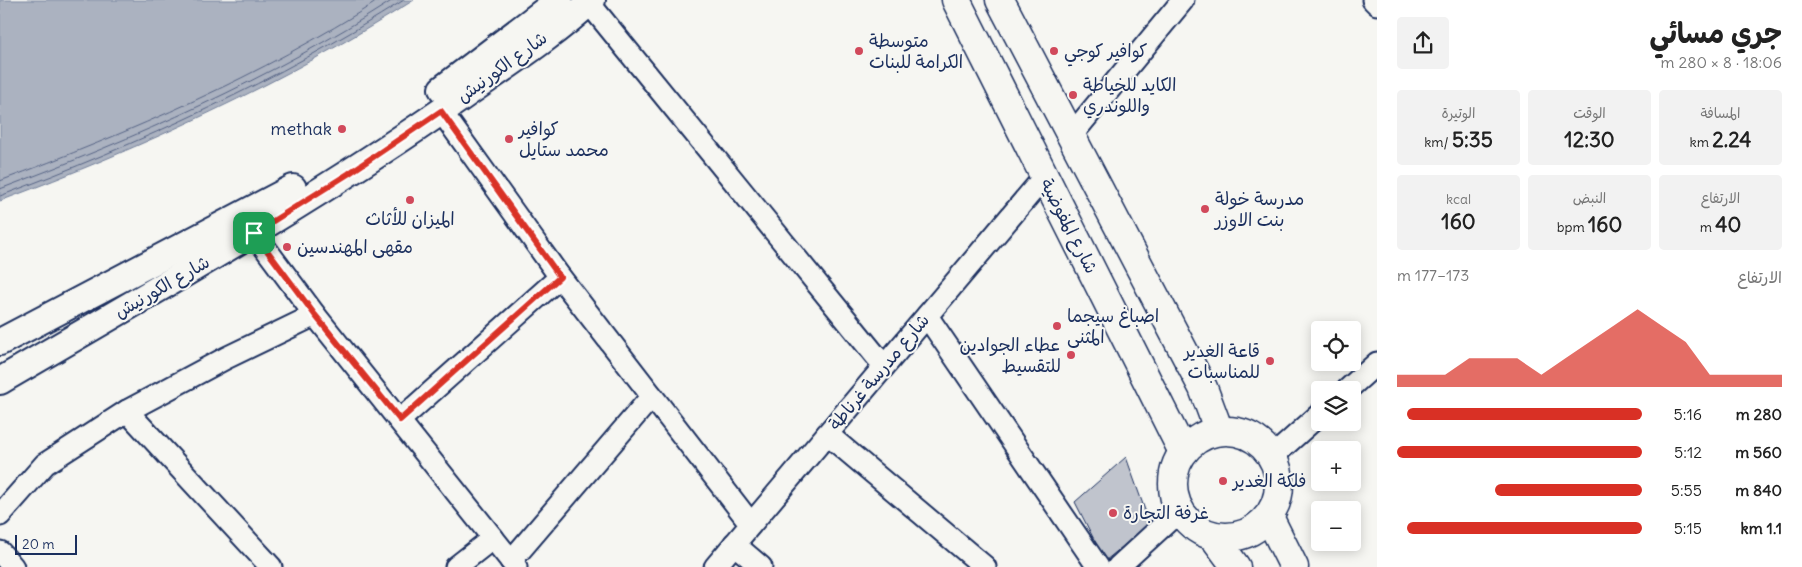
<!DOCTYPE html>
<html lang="ar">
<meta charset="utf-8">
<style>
:root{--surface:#fff;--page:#f2f2f2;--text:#222;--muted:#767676;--accent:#d93025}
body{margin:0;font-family:Delius,"Playpen Sans Arabic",sans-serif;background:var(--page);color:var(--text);direction:rtl;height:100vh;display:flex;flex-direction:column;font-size:19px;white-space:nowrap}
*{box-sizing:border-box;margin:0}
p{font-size:16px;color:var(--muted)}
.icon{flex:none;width:28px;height:28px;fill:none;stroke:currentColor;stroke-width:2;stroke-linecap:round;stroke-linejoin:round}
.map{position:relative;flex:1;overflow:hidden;direction:ltr}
.sheet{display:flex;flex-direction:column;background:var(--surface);width:425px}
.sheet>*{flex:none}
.controls{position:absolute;left:1311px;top:321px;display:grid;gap:10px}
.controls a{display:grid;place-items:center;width:50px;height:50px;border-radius:5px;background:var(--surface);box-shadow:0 2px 12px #0003;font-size:25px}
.scale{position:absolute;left:15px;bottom:12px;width:62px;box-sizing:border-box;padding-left:5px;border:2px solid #1b2f5e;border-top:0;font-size:14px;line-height:18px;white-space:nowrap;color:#1b2f5e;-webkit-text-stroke:4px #f6f6f2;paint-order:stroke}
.pin{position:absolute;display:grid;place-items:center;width:42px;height:42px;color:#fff;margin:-21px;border-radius:10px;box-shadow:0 2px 8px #0006}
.round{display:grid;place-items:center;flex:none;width:52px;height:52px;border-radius:5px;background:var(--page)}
.head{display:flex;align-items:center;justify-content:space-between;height:85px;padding:0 20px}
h1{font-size:28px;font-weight:700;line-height:38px}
.metrics{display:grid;grid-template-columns:repeat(3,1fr);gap:8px;height:85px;padding:5px 20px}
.metrics div{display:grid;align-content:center;border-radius:5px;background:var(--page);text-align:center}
.metrics b{font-size:21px;font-weight:700}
.metrics small{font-size:14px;font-weight:400}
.metrics p{font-size:14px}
.chart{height:140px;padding:10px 20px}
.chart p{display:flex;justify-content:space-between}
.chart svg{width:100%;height:90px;margin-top:5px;fill:var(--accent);opacity:.7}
ul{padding:0 20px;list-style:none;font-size:16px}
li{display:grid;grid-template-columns:80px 60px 1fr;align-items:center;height:38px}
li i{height:12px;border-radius:6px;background:var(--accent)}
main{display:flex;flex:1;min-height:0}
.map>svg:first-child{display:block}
</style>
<main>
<section class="sheet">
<div class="head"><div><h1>جري مسائي</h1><p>18:06 · 8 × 280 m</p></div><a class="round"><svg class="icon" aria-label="share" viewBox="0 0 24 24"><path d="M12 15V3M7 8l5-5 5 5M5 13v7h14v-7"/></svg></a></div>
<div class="metrics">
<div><p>المسافة</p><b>2.24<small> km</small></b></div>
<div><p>الوقت</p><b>12:30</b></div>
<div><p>الوتيرة</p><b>5:35<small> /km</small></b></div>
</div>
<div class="metrics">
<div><p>الارتفاع</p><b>40<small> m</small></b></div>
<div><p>النبض</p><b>160<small> bpm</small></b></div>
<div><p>kcal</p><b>160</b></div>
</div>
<div class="chart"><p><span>الارتفاع</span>173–177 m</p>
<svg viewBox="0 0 160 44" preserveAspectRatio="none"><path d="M0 44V38L10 38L20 38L30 30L40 30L50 30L60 38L70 30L80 22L90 14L100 6L110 14L120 22L130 38L140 38L150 38L160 38V44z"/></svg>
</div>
<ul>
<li><b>280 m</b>5:16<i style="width:96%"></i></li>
<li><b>560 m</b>5:12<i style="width:100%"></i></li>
<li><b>840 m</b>5:55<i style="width:60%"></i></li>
<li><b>1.1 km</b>5:15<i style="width:96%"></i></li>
</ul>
</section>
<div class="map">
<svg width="1377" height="567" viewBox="0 0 1377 567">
<rect width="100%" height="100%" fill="#f6f6f2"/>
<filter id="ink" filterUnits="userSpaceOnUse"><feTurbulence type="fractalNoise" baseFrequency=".02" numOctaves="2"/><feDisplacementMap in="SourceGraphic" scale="10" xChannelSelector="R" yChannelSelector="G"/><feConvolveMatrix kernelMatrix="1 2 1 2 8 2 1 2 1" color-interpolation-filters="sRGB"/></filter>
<g filter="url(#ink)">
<path fill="#abb2c0" stroke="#717e99" d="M0 0H414C283 83 144 147 0 201Z"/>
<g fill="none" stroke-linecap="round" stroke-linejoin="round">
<g stroke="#556385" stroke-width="1">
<path d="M0 181C131 132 261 76 379 0"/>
<path d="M0 189C136 138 270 79 393 0"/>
<path d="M0 196C141 143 277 81 404 0"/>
</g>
</g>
<polygon fill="#c0c4cd" stroke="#1b2f5e" points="1126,457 1150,524 1105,561 1075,502"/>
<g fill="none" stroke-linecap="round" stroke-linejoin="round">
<defs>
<g id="minor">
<polyline points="1373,0 1377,4"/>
<polyline points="589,3 884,366"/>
<polyline points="441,111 560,277 751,524"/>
<polyline points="1070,137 1183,0"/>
<polyline points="254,233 315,315 516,567"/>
<polyline points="927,316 1098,567"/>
<polyline points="1347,390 1377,363"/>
<polyline points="127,411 271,567"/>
<polyline points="400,420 560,277"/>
<polyline points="827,434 985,567"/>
<polyline points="1272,457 1320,414"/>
<polyline points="0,515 45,464 127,411 226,358 315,315"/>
<polyline points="734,544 761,567"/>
<polyline points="0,552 13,567"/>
<polyline points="511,561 652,396"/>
<polyline points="456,567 493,538"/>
<polyline points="715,567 1044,177"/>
<polyline points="1118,567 1179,511"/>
</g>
<g id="tertiary">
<polyline points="442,89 559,0"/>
<polyline points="0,342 293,188"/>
<path d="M0 381C156 290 314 201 462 97 506 66 553 36 592 0"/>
</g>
<g id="secondary">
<polyline points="956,0 1183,452"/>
<polyline points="1000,0 1203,388 1219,431"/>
<circle cx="1226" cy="484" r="53"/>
<polyline points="1269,517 1294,567"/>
<polyline points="1213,536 1236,567"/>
</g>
</defs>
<use href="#minor" stroke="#1b2f5e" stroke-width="25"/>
<use href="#tertiary" stroke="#1b2f5e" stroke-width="30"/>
<use href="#secondary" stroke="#1b2f5e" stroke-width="31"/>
<use href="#minor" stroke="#f6f6f2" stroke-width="21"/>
<use href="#tertiary" stroke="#f6f6f2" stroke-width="26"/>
<use href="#secondary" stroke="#f6f6f2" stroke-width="28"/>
</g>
</g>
<g fill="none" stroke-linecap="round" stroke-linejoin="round" filter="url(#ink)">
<defs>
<polygon id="route" points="441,111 560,277 400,420 315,315 254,233 348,174"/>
</defs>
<use href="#route" stroke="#fff" stroke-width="10"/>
<use href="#route" stroke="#d93025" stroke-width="6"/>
</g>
<g fill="#d1495b" stroke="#f6f6f2" stroke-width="2">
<circle cx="859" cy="51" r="5"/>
<circle cx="1054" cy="51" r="5"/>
<circle cx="1073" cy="95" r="5"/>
<circle cx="342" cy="129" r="5"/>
<circle cx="509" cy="139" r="5"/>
<circle cx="410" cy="200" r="5"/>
<circle cx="1205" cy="209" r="5"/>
<circle cx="287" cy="247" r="5"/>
<circle cx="1057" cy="326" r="5"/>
<circle cx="1071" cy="355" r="5"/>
<circle cx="1270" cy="361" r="5"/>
<circle cx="1223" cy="481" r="5"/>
<circle cx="1113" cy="513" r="5"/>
</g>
<g text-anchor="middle" stroke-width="4" stroke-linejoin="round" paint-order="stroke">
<g font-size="18" fill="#1b2f5e" stroke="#f6f6f2" text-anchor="start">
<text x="869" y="47">متوسطة<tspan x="869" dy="21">الكرامة للبنات</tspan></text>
<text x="1064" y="57">كوافير كوجي</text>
<text x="1083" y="91">الكايد للخياطة<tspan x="1083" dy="21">واللوندري</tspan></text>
<text x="332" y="135" text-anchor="end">methak</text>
<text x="519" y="135">كوافير<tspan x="519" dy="21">محمد ستايل</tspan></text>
<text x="1215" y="205">مدرسة خولة<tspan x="1215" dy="21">بنت الاوزر</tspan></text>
<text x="410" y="225" text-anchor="middle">الميزان للأثاث</text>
<text x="297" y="253">مقهى المهندسين</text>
<text x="1067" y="322">اصباغ سيجما<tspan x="1067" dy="21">المثنى</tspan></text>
<text x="1061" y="351" text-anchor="end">عطاء الجوادين<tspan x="1061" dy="21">للتقسيط</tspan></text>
<text x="1260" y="357" text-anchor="end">قاعة الغدير<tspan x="1260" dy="21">للمناسبات</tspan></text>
<text x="1233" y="487">فلكة الغدير</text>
<text x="1123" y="519">غرفة التجارة</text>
</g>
<g font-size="18" fill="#1b2f5e" stroke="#f6f6f2">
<text transform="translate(502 67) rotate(-36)" y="6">شارع الكورنيش</text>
<text transform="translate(1069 226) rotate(63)" y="6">شارع المفوضية</text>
<text transform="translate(162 287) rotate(-30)" y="6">شارع الكورنيش</text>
<text transform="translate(879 372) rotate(-50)" y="6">شارع مدرسة غرناطة</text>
</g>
</g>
</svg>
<div class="controls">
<a><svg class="icon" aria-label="locate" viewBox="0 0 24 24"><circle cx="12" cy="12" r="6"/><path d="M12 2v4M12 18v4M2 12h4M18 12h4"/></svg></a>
<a><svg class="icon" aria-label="layers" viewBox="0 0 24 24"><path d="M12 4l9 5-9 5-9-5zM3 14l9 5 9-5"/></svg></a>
<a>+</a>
<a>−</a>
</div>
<div class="scale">20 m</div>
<div class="pin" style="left:254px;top:233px;background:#1e9e55"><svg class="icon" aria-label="arrive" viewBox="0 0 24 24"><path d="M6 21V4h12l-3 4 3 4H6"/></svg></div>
</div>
</main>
